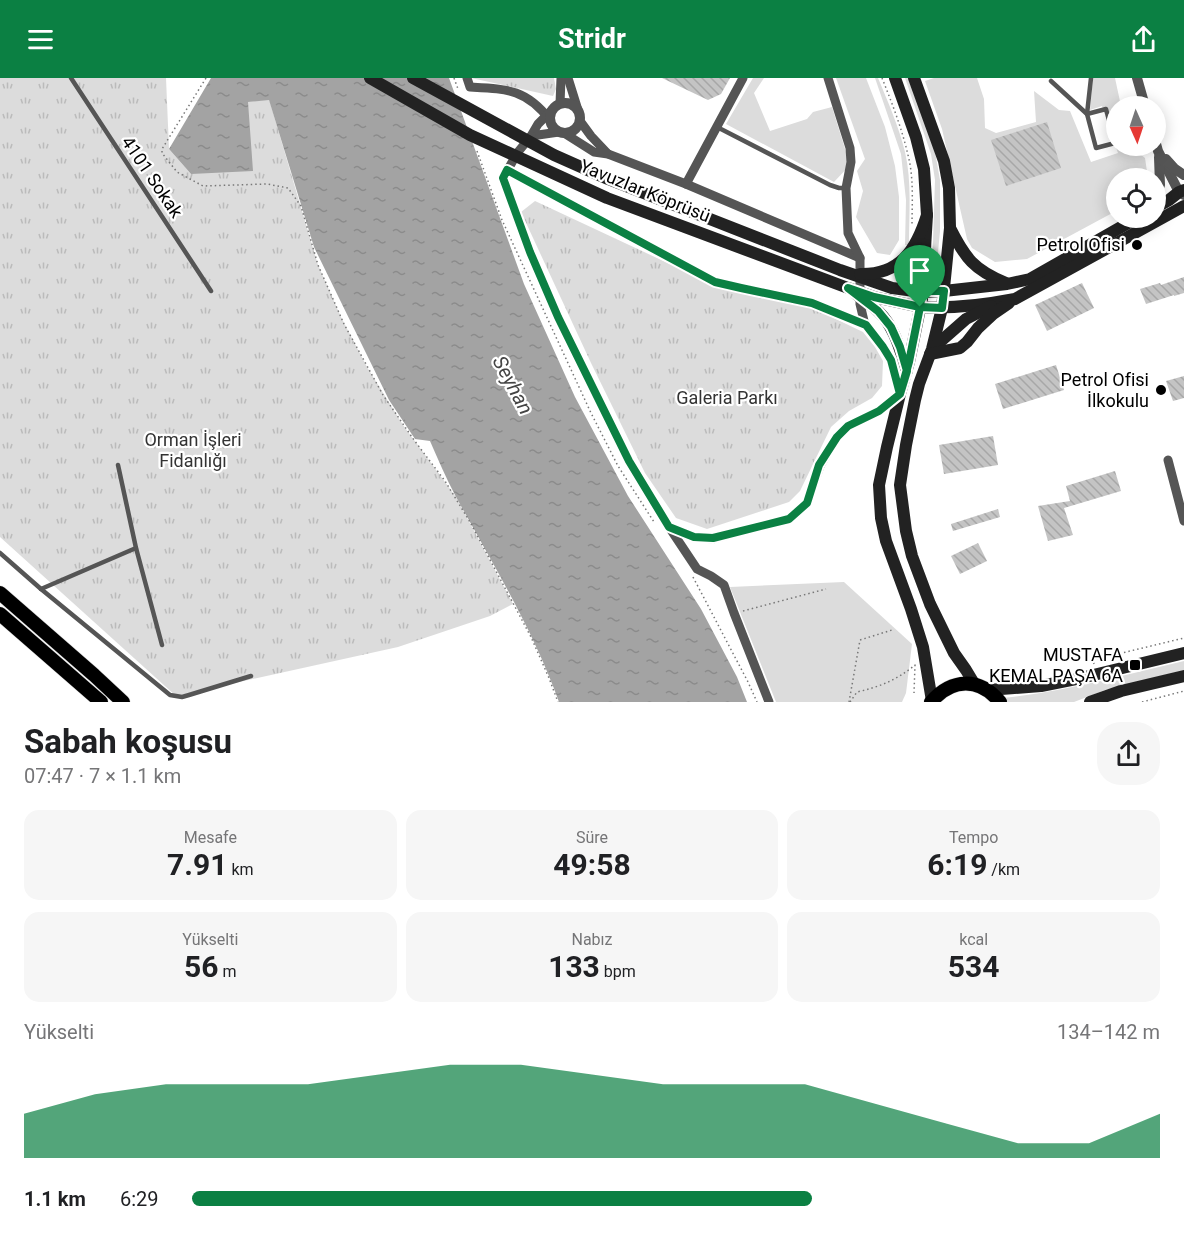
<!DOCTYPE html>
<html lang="tr">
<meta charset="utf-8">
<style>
:root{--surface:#fff;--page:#f6f6f6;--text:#202124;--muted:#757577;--accent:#0b8043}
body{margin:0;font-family:Roboto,sans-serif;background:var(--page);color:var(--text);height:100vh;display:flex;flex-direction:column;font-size:22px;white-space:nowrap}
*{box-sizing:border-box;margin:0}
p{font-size:20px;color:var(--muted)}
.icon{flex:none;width:33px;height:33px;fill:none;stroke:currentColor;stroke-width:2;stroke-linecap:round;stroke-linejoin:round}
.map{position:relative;height:624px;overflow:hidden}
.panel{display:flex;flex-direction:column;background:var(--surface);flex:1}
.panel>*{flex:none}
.needle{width:39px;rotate:177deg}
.fabs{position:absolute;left:1106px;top:18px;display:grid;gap:12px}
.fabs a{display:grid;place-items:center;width:60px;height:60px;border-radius:50%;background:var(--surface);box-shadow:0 3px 15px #0003;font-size:30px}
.pin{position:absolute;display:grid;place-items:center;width:51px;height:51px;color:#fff;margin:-62px -26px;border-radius:50% 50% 50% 0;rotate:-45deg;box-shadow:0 0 6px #0007}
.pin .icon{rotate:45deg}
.round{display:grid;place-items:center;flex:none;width:63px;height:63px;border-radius:24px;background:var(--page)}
.headline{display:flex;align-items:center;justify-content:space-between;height:102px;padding:0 24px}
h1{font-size:33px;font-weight:700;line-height:45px}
.figures{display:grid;grid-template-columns:repeat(3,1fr);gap:9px;height:102px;padding:6px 24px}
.figures div{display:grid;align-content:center;border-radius:15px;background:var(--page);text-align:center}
.figures b{font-size:30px;font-weight:700}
.figures small{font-size:16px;font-weight:400}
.figures p{font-size:16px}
.chart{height:168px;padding:12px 24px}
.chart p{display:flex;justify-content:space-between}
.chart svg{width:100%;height:108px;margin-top:6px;fill:var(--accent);opacity:.7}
ul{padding:0 24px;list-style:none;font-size:20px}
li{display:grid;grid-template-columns:96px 72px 1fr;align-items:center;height:45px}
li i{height:15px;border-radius:8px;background:var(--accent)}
header{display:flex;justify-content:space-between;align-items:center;height:78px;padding:0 24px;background:var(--accent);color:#fff;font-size:27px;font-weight:700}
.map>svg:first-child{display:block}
</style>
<header><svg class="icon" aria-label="menu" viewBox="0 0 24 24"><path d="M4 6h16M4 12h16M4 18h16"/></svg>Stridr<svg class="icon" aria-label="share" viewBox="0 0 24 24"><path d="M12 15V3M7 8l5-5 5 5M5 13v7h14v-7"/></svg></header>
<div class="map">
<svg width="1184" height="624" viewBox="0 0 1184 624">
<defs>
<pattern id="park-tufts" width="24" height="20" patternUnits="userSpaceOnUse" patternTransform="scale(1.5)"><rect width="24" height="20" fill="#dcdcdc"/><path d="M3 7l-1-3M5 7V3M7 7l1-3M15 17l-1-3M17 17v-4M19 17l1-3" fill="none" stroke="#bbb"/></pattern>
<pattern id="water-ripples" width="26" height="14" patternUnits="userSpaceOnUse" patternTransform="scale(1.5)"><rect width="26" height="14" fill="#a3a3a3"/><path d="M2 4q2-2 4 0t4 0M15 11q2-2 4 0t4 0" fill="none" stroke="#8b8b8b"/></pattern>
<pattern id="building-back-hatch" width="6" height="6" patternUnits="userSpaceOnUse" patternTransform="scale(1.5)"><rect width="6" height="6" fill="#c4c4c4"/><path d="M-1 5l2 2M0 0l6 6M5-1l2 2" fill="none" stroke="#a7a7a7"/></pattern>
</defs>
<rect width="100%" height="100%" fill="#fff"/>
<g fill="#dcdcdc">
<polygon points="753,0 764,0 754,15 770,53 807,41 813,34 832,29 850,87 834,104 726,46"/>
<polygon points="836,0 866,0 885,49 895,88 899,119 899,162 890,177 877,175 856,139 863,113 857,93 865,81"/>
<path d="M875 0H878C888 24 899 49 905 74 912 104 909 136 909 167H905L906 122 901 76Z"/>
<polygon points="905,0 908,0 935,74 940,102 940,153 936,196 932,196 935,102 931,76"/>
<polygon points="934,0 977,0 984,21 985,50 996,55 1036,44 1034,13 1059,32 1070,33 1091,84 1118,75 1102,28 1090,32 1093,0 1115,0 1121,28 1116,28 1116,68 1134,68 1135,72 1145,80 1148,100 1116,100 1116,133 1027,181 995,184 972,170 967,161 942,51 925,3"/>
<polygon points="844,504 912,566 906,615 902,624 776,624 730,509"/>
<path d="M1184 583V592L1105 612 1074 624H1005L1002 620C1064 614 1124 597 1184 583Z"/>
</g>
<g fill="url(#park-tufts)">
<polygon points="0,0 166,0 169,71 191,96 248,24 269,21 318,187 341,239 367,289 403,347 456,419 513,526 490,538 398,569 176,618 0,459"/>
<polygon points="471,0 554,0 556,11 553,18"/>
<polygon points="535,123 719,209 815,231 863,254 875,269 883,283 882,308 872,320 849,333 831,349 800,413 789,424 707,451 676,440 645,395 591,285 521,134"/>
</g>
<path fill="url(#water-ripples)" d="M211 0H449L524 206 575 319 628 418 701 531 737 599 747 624H559C533 551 492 485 455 417 446 400 438 381 430 363L415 361 389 322 314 169 269 22 248 24 253 93 191 96 169 71Z"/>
<g fill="url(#building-back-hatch)">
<polygon points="662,0 730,0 721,16 708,22"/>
<polygon points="1047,44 1061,90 1006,108 991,62"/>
<polygon points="1184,199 1184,215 1174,218 1174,217 1146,226 1140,211 1160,205 1161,207"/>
<polygon points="1082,205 1094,230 1047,253 1035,227"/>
<polygon points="1056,287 1064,312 1003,331 995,306"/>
<polygon points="1184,298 1184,320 1173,323 1166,303"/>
<polygon points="993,358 998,387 944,396 939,367"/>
<polygon points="1115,393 1121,413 1064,430 1073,457 1048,463 1038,428 1070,423 1066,408"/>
<polygon points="998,431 1000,439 953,453 951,446"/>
<polygon points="978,465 987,483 960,496 951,478"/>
</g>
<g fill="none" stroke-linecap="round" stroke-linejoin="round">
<defs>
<g id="primary">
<polyline points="0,515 94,597 123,624"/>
<polyline points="0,536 101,624"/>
<path d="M931 624C952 600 979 599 1000 624"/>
</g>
</defs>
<use href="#primary" stroke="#dbdbdb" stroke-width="15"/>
<g stroke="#777" stroke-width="1.5" stroke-dasharray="1.5 3" stroke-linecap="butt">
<polyline points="206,0 162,71 162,75 177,94 203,108 267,106 288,110 301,128 318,187 344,246 383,317 414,362 445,403 470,444 531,559 549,600 558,624"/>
<polyline points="454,0 458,11"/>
<path d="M882 0C892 25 902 51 908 77 914 100 912 125 912 148"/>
<polyline points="477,73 502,142 591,335 618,388 654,444"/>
<polyline points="908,202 910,189"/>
<polyline points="693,499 748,604 757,624"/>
<polyline points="743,533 826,511"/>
<polyline points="1094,586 1093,582 1184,560"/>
<polyline points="849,624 860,562 892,552"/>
<path d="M850 624 857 614C879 609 897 602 915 587L914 615"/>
<polyline points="1142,624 1184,613"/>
</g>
<g stroke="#555" stroke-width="4.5">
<polyline points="71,0 211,213"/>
<polyline points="1051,3 1087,36"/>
<polyline points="1087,36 1106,31 1115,65 1096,70 1087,36 1091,0"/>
<polyline points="717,49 830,107 839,110 846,110"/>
<polyline points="118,387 136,470 162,567"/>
<polyline points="0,475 41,511 170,617 182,619 189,617 251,598"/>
<polyline points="41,511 136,470"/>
</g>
<g stroke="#555" stroke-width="9">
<path d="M467 0 470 9C507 11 526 11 550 42"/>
<polyline points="568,0 578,32"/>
<polyline points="560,26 561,0"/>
<polyline points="552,32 538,46 531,58 559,54"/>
<polyline points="580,43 591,58 608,76"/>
<polyline points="564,55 594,74 608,76 686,106 860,180"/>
<polyline points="531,58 518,74 503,100 530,174 558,239 629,383 669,449 697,491 711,498 724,507 734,535 769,624"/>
<polyline points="508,92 715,204 741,210 812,225 865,247"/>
<polyline points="686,106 743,0"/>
<polyline points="1168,382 1184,443"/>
<polyline points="670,449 694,459 713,461 789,441 807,425 820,388 837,359 848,348 879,333 900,316 891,282 883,269 865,247 860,226 860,180 848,155 846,110 851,84 850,70 828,0"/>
</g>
<g stroke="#555" stroke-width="10">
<polyline points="1137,0 1145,28"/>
<circle cx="565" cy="40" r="15"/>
<polyline points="1155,62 1158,73 1179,114 1184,117"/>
<polyline points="1166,81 1175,91 1184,97"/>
<polyline points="1155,118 1160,107 1159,79"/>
</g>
<g stroke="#222" stroke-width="12">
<polyline points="895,0 916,59 924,91 927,137 922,221 909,284 900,316 887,369 879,407 881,440 886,463 911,531 923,569 932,623"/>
<polyline points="914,0 944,83 949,110 950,150 942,230 932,271 919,306 915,322 906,367 900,407 906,453 912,478 930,526 954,575 966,592 975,607"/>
<polyline points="1155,130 1169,122 1179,114 1184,112"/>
<path d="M950 150C965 180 974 192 1006 205"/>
<polyline points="922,214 944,213 1007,206 1030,201 1137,140"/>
<path d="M920 229C952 231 984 227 1015 221L1184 128"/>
<polyline points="933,270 966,241 991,228"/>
<polyline points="930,276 960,270 967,264 978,250 993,236 1009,225"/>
<polyline points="988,612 1041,608 1081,600 1184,575"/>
<polyline points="1090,624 1121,613 1184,598"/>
</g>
<use href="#primary" stroke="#000" stroke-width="14"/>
<g stroke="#222" stroke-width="12">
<polyline points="370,0 470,57 607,120 848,210 874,219 920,229"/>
<polyline points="413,0 554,77 608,101 840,192 892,210 922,214"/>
<path d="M860 196C900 197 916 172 927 137"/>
<path d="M856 216C863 222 872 227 879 234 895 250 900 272 907 293"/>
</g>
</g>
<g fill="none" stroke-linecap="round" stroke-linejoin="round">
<defs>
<polyline id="route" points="920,229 874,219 848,210 878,233 891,249 900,269 907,293 900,316 879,333 848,348 837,359 819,387 807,425 789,441 713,460 694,459 669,449 629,383 558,239 530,174 503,100 507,92 715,204 741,210 812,225 866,247 883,269 891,282 900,316 909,284 920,229 942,230 944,213 922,213 920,229"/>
</defs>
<use href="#route" stroke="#fff" stroke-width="12"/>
<use href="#route" stroke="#0b8043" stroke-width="8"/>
</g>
<g fill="#000" stroke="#fff" stroke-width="2">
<circle cx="1137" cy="167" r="6"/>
<circle cx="1161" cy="312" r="6"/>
<rect x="1129" y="581" width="12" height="12" rx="3"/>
</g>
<g text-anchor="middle" stroke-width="4.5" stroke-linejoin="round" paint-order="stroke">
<g font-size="18" fill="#000" stroke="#fff">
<text transform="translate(152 99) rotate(56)" y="6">4101 Sokak</text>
<text transform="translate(645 113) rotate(22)" y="6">Yavuzlar Köprüsü</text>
</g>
<g font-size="18" fill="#000" stroke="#fff" text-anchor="end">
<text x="1125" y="173">Petrol Ofisi</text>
<text x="1149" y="308">Petrol Ofisi<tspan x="1149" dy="21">İlkokulu</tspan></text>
<text x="1123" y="583">MUSTAFA<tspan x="1123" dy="21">KEMAL PAŞA 6A</tspan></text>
</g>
<g font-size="18" fill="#333" stroke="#fff">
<text x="727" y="326">Galeria Parkı</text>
<text x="193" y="368">Orman İşleri<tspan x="193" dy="21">Fidanlığı</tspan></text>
</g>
<g font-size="20" font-style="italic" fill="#444" stroke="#fff">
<text transform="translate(513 307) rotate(62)" y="7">Seyhan</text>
</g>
</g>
</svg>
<div class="fabs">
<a><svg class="needle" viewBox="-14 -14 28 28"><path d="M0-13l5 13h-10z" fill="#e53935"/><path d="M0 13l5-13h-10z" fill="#757577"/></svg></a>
<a><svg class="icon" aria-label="locate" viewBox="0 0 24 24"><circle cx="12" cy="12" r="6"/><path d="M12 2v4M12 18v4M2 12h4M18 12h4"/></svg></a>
</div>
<div class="pin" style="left:920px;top:229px;background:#1e9e55"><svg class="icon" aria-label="arrive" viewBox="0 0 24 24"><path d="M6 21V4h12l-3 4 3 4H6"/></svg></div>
</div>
<section class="panel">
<div class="headline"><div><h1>Sabah koşusu</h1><p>07:47 · 7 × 1.1 km</p></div><a class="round"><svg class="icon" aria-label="share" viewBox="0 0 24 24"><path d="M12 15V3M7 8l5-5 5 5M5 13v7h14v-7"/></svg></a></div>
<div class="figures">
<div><p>Mesafe</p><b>7.91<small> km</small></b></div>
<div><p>Süre</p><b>49:58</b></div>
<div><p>Tempo</p><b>6:19<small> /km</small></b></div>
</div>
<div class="figures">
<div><p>Yükselti</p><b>56<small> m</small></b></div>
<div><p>Nabız</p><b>133<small> bpm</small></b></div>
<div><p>kcal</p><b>534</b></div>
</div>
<div class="chart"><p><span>Yükselti</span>134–142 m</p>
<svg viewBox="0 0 160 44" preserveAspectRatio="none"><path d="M0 44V26L10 18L20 14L30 14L40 14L50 10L60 6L70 6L80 10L90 14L100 14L110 14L120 22L130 30L140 38L150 38L160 26V44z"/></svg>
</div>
<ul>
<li><b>1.1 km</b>6:29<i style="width:64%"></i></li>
</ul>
</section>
